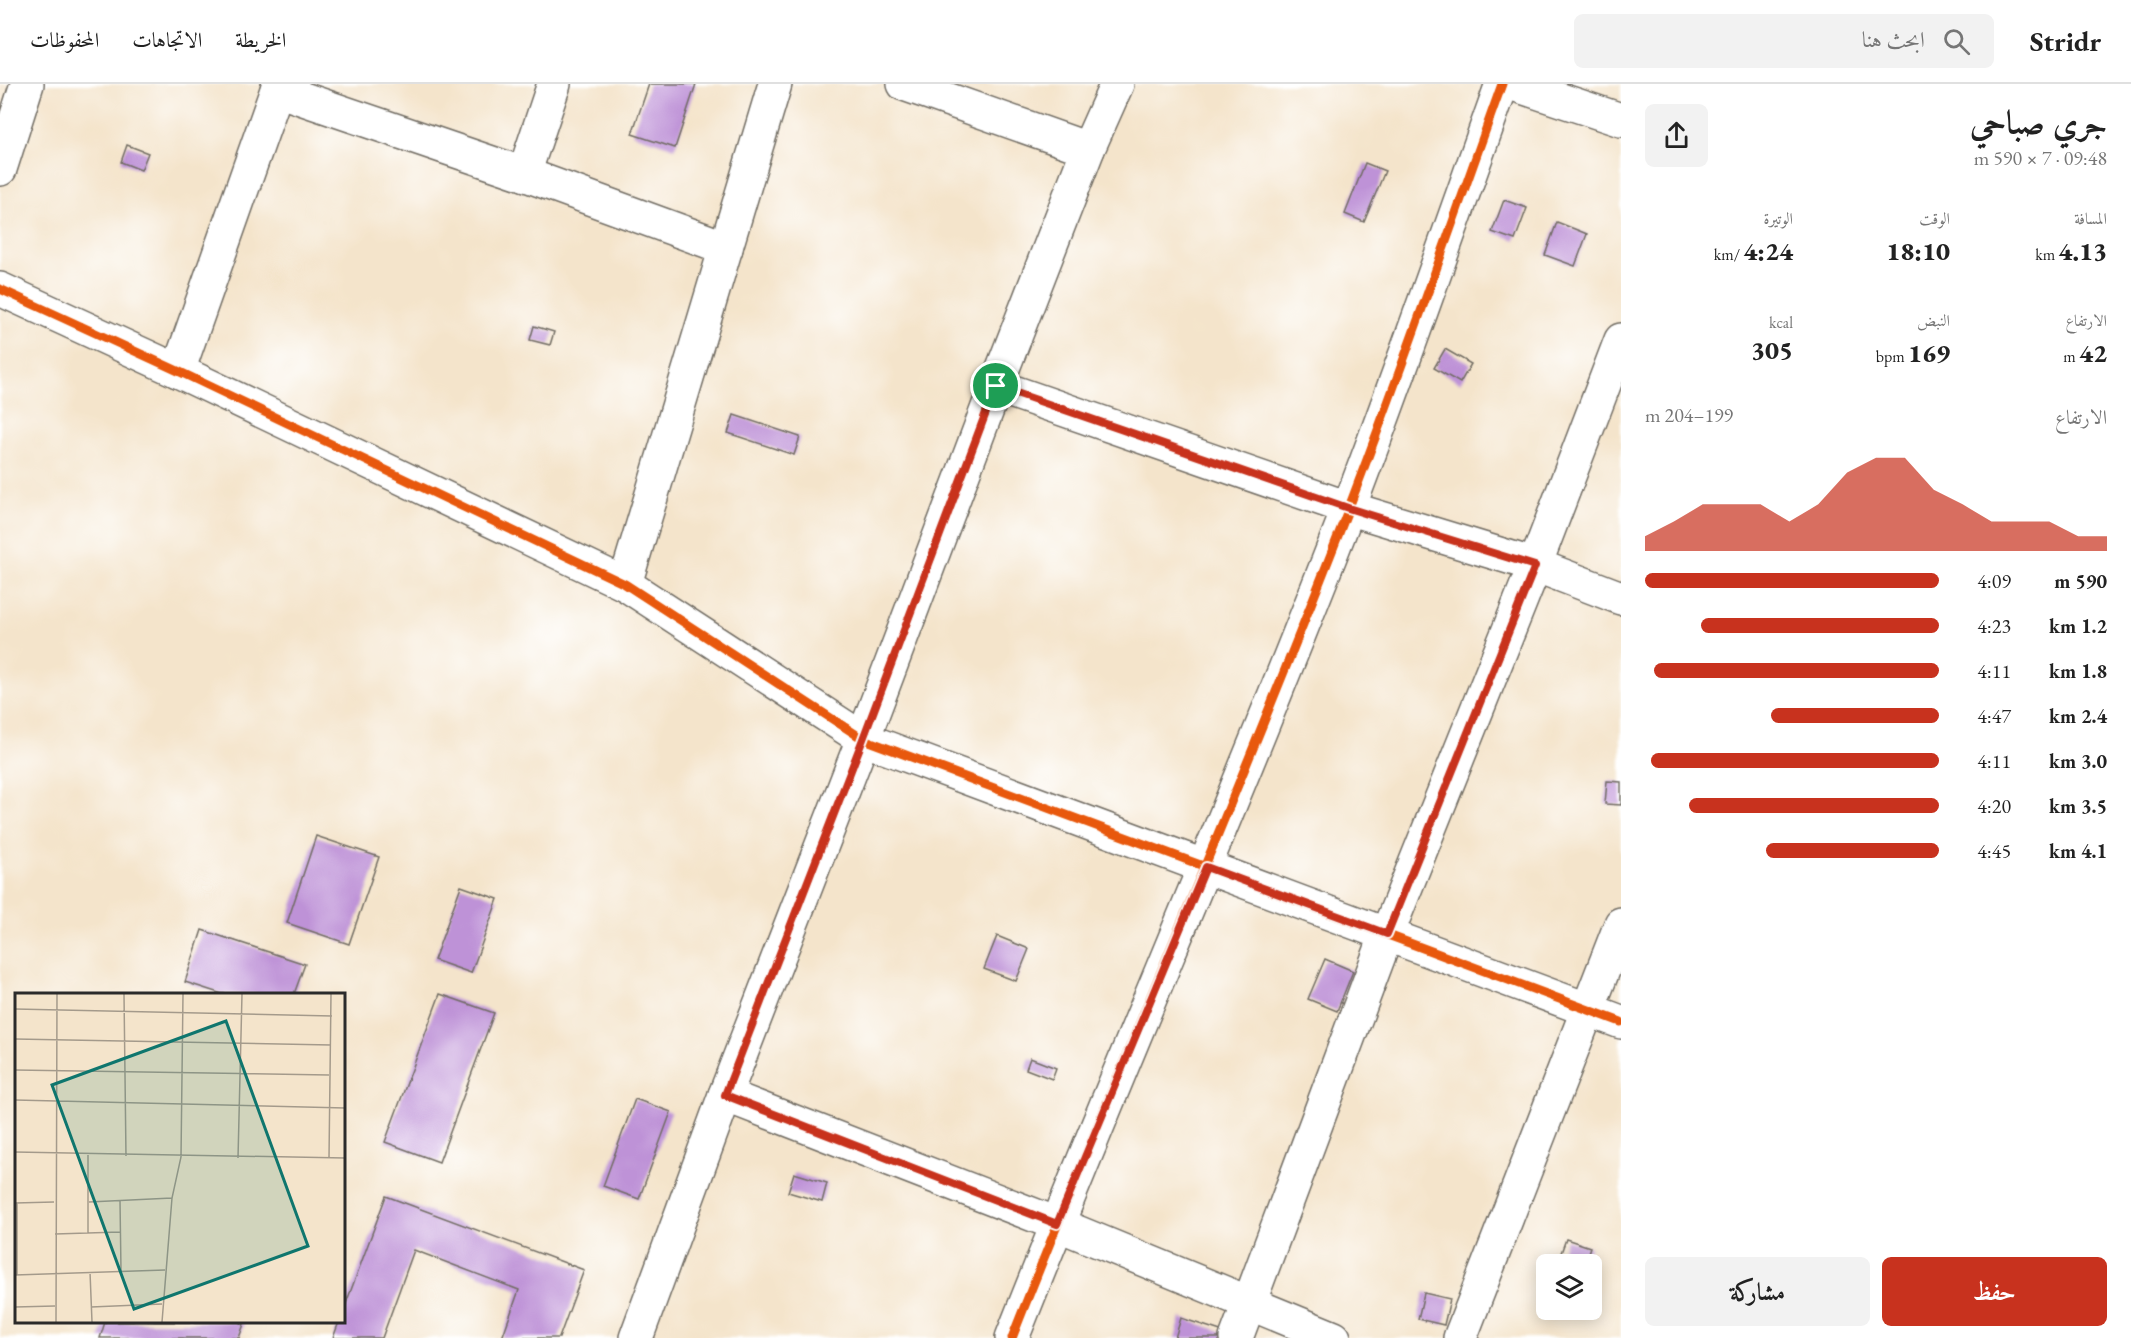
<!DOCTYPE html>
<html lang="ar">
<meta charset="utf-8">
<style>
:root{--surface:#fff;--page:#f2f2f2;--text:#222;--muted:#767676;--line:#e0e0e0;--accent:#c8321e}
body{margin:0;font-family:"EB Garamond",Amiri,serif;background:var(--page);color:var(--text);direction:rtl;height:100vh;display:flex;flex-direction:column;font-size:22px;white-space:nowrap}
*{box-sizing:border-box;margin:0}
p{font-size:20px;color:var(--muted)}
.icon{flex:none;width:33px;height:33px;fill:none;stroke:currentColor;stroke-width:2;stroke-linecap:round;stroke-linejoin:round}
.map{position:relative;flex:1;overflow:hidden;direction:ltr}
.side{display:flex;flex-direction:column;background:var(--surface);width:510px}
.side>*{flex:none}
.buttons{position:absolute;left:1536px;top:1170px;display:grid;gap:12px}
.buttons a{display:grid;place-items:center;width:66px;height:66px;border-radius:9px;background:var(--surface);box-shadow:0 3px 15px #0003;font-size:30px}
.pin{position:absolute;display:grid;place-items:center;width:51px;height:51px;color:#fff;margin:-26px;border:3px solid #fff;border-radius:50%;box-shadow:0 2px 6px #0007}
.round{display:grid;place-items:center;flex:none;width:63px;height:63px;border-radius:9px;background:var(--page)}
.headline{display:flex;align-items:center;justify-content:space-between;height:102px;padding:0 24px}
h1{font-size:33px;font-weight:800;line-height:45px}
.metrics{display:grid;grid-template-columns:repeat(3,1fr);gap:9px;height:102px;padding:6px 24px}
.metrics div{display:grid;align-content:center}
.metrics b{font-size:26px;font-weight:800}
.metrics small{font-size:16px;font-weight:400}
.metrics p{font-size:16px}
.chart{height:168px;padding:12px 24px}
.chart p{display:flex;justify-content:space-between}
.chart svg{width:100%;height:108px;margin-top:6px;fill:var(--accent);opacity:.7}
.button{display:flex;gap:12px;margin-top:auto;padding:12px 24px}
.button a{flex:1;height:69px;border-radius:9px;background:var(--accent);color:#fff;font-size:24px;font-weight:800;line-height:69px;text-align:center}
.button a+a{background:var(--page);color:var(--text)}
ul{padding:0 24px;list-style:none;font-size:20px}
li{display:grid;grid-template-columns:96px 72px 1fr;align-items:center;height:45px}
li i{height:15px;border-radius:8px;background:var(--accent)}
header{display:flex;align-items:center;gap:36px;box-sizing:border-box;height:84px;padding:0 30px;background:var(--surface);border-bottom:2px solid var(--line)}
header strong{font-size:28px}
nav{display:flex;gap:33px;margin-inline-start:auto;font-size:21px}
.search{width:420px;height:54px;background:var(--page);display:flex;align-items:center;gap:15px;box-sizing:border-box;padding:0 21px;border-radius:9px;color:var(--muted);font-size:22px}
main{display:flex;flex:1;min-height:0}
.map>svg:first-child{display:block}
</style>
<header>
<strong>Stridr</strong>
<div class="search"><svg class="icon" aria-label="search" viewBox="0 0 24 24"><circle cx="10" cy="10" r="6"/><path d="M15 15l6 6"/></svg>ابحث هنا</div>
<nav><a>الخريطة</a><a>الاتجاهات</a><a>المحفوظات</a></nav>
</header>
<main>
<section class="side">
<div class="headline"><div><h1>جري صباحي</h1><p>09:48 · 7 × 590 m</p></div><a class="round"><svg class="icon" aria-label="share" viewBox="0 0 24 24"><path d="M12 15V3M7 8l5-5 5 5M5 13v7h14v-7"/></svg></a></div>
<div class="metrics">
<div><p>المسافة</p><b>4.13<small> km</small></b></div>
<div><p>الوقت</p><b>18:10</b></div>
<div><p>الوتيرة</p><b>4:24<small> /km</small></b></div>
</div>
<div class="metrics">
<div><p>الارتفاع</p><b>42<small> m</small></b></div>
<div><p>النبض</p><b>169<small> bpm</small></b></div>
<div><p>kcal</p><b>305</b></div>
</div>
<div class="chart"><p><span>الارتفاع</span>199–204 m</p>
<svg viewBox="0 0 160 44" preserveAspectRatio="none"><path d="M0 44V38L10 32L20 25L30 25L40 25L50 32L60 25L70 12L80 6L90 6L100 19L110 25L120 32L130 32L140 32L150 38L160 38V44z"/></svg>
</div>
<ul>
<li><b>590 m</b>4:09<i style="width:100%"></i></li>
<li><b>1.2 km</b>4:23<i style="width:81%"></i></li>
<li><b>1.8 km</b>4:11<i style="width:97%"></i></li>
<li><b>2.4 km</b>4:47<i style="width:57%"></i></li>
<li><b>3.0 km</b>4:11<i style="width:98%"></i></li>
<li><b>3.5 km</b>4:20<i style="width:85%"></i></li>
<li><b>4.1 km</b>4:45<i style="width:59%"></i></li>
</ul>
<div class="button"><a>حفظ</a><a>مشاركة</a></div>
</section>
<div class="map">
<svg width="1621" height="1254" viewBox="0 0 1621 1254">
<rect width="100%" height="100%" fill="#fff"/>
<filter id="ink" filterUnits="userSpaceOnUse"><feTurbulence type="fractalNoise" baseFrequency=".0167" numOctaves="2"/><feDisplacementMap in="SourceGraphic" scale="12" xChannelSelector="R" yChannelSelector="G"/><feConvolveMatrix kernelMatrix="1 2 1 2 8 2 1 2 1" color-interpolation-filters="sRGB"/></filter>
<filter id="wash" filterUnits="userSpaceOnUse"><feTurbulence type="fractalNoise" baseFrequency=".008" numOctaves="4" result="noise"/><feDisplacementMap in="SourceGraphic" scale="24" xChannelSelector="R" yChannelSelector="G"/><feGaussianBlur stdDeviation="1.35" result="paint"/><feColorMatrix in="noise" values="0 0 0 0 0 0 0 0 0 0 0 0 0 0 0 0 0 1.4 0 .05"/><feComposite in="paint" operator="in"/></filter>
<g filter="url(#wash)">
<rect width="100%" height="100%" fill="#f4e4cb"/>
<g id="blocks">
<g fill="#be92d7">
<polygon points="649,0 696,0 675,64 632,50"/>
<polygon points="127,61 148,69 141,86 121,78"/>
<polygon points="1365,79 1385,87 1364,138 1345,130"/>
<polygon points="1504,116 1527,124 1515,156 1492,148"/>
<polygon points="1557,138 1587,150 1575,182 1545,171"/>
<polygon points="534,242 554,248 550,261 530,256"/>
<polygon points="1445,265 1471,280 1460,299 1434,284"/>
<polygon points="734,331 800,353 794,371 728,349"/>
<polygon points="1607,697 1621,698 1621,721 1605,720"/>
<polygon points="316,752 379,773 349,860 287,839"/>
<polygon points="461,802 498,815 471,889 434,876"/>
<polygon points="202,846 305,880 294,910 222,910 185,898"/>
<polygon points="997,852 1029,865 1016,897 984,885"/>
<polygon points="1325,875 1353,887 1337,927 1308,915"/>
<polygon points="440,910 494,929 439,1078 385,1058"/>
<polygon points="1030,974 1056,984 1052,995 1026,985"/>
<polygon points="635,1015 671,1028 639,1115 603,1102"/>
<polygon points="794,1089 827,1099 822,1118 788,1108"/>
<polygon points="386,1112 584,1186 559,1254 502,1254 519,1206 414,1166 382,1254 333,1254 339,1238 344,1238 344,1225"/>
<polygon points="1566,1155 1590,1163 1584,1180 1557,1180"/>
<polygon points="1424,1209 1450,1215 1444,1241 1418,1235"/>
<polygon points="1181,1234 1242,1254 1175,1254"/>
<polygon points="105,1238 238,1238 244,1240 239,1254 100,1254"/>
</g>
</g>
</g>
<g filter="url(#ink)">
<use href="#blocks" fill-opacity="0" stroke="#716c63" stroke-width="1.5"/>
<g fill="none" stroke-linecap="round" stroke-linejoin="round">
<defs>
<g id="minor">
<polyline points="904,0 1088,65"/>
<polyline points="1513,0 1621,36"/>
<polyline points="277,6 524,90 726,164"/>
<polyline points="0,85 27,0"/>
<polyline points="524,90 554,0"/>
<polyline points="0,205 178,287 625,500 863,655 1621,938"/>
<polyline points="178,287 279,0"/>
<polyline points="996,302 1348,424 1535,481 1621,514"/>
<polyline points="625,500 775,0"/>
<polyline points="725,1011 1057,1140 1334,1254"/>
<polyline points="636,1254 725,1011 863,655 996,302 1088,65 1117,0"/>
<path d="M1012 1254C1121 977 1241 704 1348 426 1402 285 1451 142 1502 0"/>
<polyline points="1236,1254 1387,850 1535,481 1621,256"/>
<polyline points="1460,1254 1621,840"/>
</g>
</defs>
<use href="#minor" stroke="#716c63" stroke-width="36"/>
<use href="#minor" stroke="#fff" stroke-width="33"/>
<defs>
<g id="cycleway">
<polyline points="0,205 178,287 625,500 863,655 1621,938"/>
<path d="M1012 1254C1121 977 1241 704 1348 426 1402 285 1451 142 1502 0"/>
</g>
</defs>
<use href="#cycleway" stroke="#fff" stroke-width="13"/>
<use href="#cycleway" stroke="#e8590c" stroke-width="9"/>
</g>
</g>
<g fill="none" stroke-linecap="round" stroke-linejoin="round" filter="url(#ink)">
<defs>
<polygon id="route" points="996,302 1348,424 1535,482 1387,850 1206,783 1057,1140 725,1011 863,655"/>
</defs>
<use href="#route" stroke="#fff" stroke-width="12"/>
<use href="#route" stroke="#c8321e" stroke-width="8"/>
</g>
<g transform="translate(15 909)">
<rect width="330" height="330" fill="#f4e4cb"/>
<path fill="none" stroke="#a49a8b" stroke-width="1.5" d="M109 1 111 163M0 16 317 23M0 46 316 52M0 77 314 82M0 107 330 115M0 159 330 165M73 162V240M223 165 227 1M314 165 316 1M105 208 106 278M74 209 157 205M0 210 39 209M2 210V282M40 241 105 239M75 279 77 329M0 282 150 277M0 314 40 313M76 314 147 311M41 329 42 1M147 329 157 205 166 164 168 1"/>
<path fill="#0f766e" fill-opacity="0.15" stroke="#0f766e" stroke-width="3" d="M211 28 293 253 119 316 37 92Z"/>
<rect width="330" height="330" fill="none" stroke="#2b2b2b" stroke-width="3"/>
</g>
</svg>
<div class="buttons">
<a><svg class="icon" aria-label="layers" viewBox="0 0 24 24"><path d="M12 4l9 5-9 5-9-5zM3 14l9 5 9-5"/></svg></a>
</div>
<div class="pin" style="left:996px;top:302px;background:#1e9e55"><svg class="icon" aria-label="arrive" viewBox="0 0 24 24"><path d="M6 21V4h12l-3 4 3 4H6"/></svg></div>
</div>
</main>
